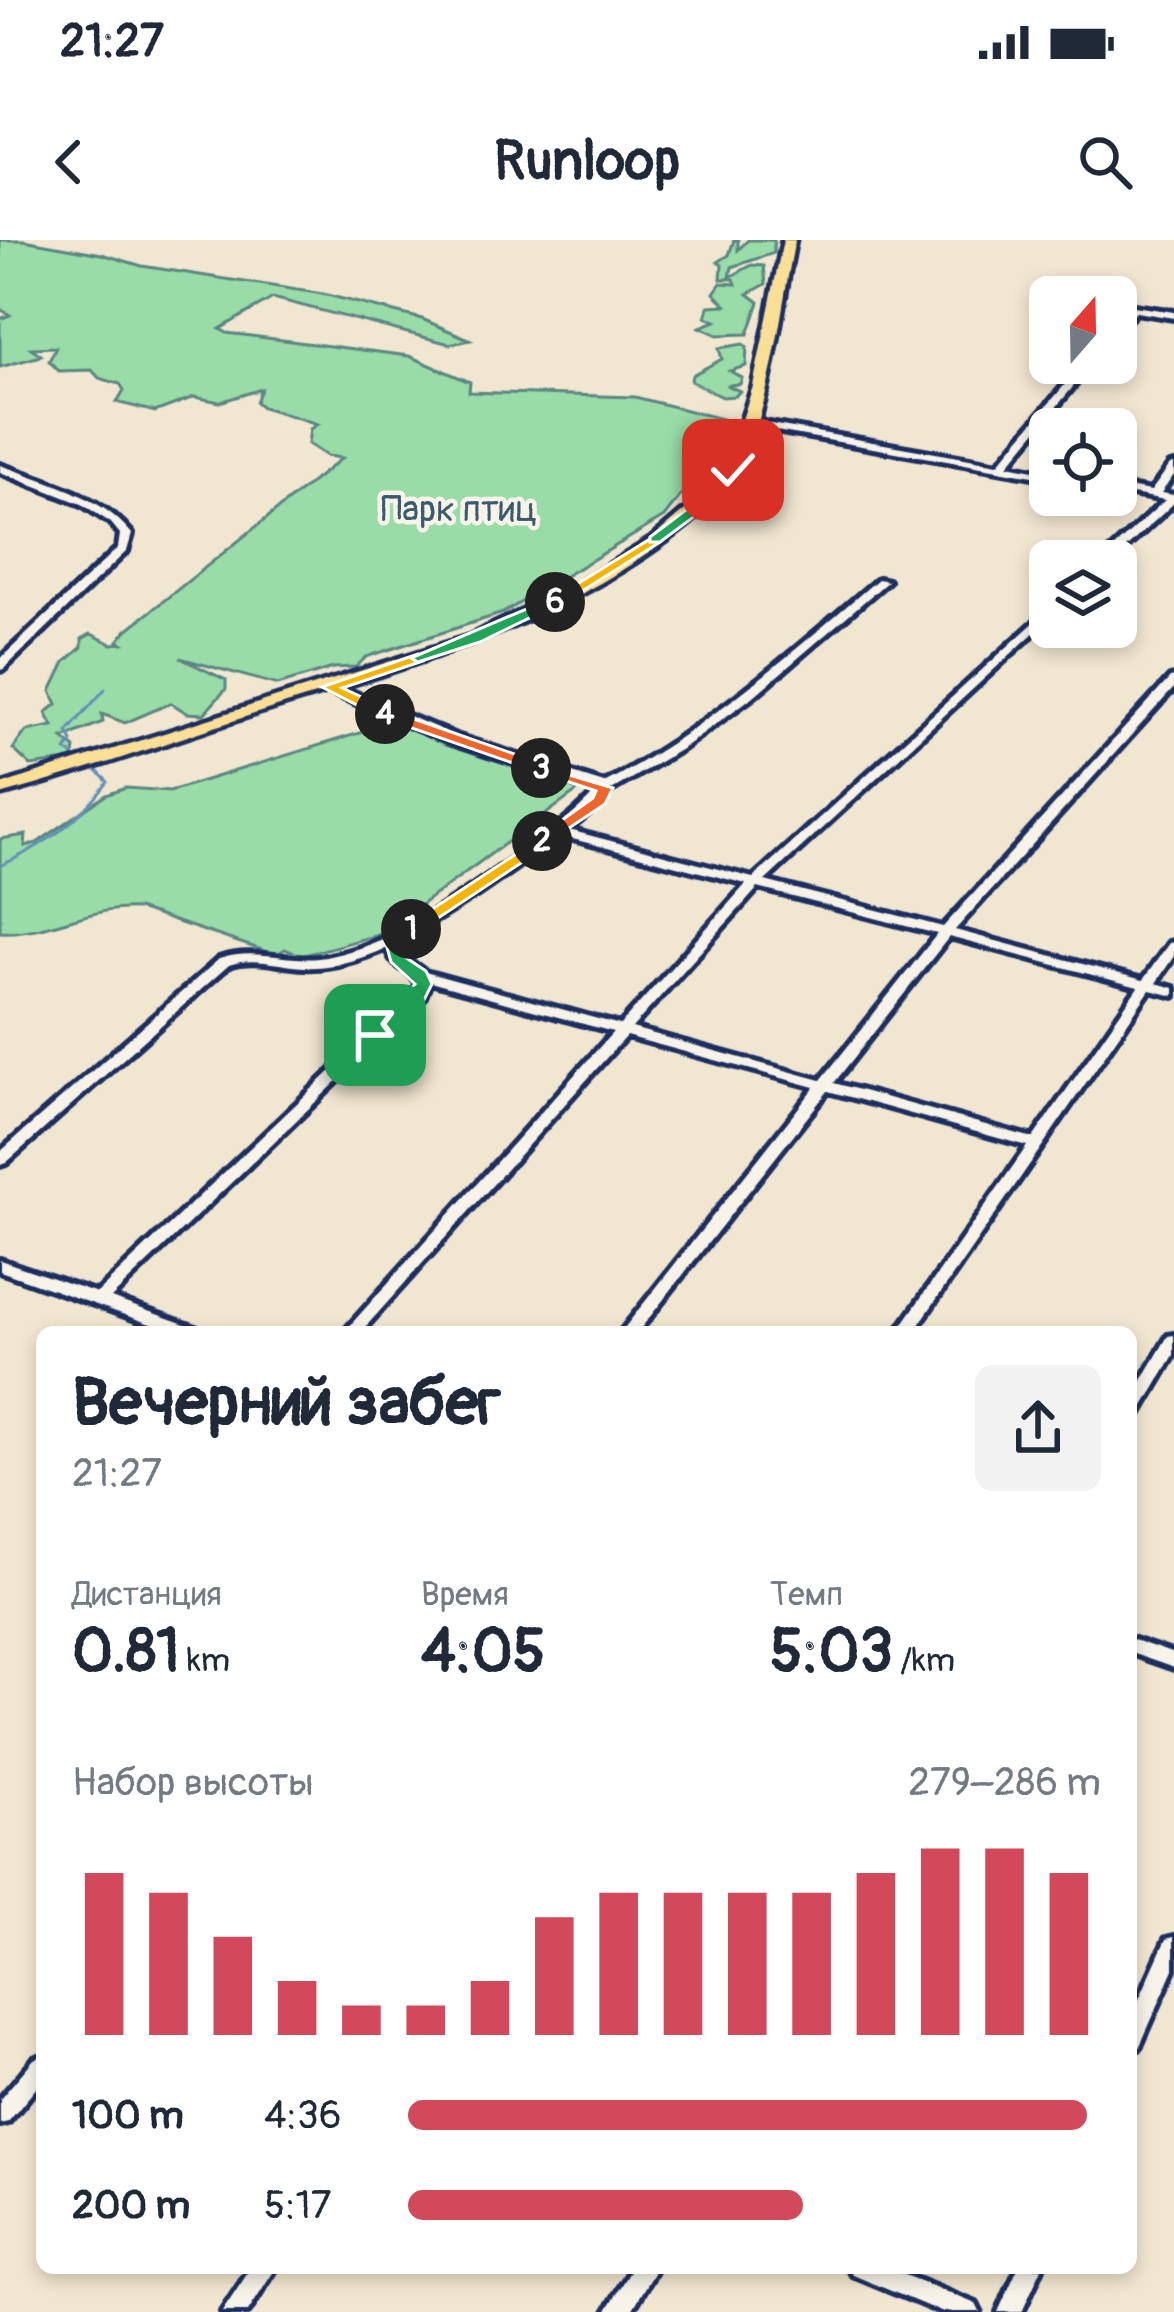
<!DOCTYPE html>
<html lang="ru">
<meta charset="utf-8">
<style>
:root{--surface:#fff;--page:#f2f2f3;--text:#1f2937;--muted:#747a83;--accent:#d1495b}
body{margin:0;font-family:Pangolin,sans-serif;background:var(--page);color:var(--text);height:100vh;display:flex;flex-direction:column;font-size:45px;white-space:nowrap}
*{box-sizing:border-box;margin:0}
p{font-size:39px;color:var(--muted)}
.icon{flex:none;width:66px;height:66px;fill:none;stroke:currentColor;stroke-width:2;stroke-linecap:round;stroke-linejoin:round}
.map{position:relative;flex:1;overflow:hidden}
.side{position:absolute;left:36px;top:1086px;width:1101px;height:948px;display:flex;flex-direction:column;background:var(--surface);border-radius:18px;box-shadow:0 6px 18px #0003}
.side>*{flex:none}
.needle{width:78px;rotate:20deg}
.controls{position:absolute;left:1029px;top:36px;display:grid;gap:24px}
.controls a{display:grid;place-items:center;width:108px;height:108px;border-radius:18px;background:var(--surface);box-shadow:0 6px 18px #0003;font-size:60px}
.pin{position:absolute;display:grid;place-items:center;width:102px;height:102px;color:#fff;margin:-51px;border-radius:24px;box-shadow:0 6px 18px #0006}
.km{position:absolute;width:60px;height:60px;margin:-30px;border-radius:50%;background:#222;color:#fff;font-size:33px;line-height:60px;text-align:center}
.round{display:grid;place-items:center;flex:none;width:126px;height:126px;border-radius:18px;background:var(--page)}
.head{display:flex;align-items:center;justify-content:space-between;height:204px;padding:0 36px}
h1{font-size:66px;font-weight:700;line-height:90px}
.stats{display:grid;grid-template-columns:repeat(3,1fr);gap:18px;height:204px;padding:12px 36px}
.stats div{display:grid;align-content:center}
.stats b{font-size:60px;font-weight:700}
.stats small{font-size:33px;font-weight:400}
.stats p{font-size:33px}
.chart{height:336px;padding:24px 36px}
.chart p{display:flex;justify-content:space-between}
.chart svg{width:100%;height:216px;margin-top:12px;stroke:var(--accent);stroke-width:6}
ul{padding:0 36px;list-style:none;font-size:39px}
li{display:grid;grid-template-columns:192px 144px 1fr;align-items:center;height:90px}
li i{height:30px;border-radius:15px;background:var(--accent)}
.status{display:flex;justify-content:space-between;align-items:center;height:84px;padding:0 60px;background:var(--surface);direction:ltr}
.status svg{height:33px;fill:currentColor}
header{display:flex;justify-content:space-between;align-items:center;height:156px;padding:0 36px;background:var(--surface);font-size:54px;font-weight:700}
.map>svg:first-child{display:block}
</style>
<div class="status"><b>21:27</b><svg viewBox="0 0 49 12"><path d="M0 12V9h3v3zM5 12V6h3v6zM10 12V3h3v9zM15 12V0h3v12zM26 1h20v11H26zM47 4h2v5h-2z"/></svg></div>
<header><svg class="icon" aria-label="back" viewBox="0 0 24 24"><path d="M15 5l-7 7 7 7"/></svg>Runloop<svg class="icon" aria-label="search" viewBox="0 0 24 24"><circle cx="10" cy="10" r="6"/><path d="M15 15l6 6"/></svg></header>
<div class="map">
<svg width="1174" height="2072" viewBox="0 0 1174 2072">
<rect width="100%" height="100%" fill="#f1e6d0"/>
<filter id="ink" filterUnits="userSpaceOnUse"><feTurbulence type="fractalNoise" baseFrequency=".00833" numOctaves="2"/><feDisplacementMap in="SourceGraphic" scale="24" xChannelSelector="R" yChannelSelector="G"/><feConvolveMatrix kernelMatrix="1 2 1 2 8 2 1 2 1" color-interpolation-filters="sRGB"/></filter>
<g filter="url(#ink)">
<g fill="#99dca7" stroke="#5a8682" stroke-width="3">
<polygon points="0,0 23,0 102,14 142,26 323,54 422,79 471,100 450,104 273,58 220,89 227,93 409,116 470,142 469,152 635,157 722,179 699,232 664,277 503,373 366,417 356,427 333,428 278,445 180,418 226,440 226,449 204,474 187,473 171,463 125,483 102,474 103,482 63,498 75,508 73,520 31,526 13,509 26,491 53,486 46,473 57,464 51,451 65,422 82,407 82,399 91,394 112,404 122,403 118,401 127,390 342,218 327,216 308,204 310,189 318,184 262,167 256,162 261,149 220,162 194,157 155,172 117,162 124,150 120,144 99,138 92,130 59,131 49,121 56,107 31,108 41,115 37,117 0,127 0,79 10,75 0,69"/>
<polygon points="734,0 738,0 738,10 748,0 774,0 774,13 732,27 730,37 752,25 764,26 766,44 748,54 759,62 748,94 718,95 700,87 716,81 706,77 709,66 726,65 714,53 721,43 736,44 734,39 721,39 722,25 718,22 729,15"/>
<polygon points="743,104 747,107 746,126 730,131 742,138 740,144 726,145 740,151 735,156 722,157 691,141 692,135 722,119 719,108"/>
<path d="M392 483 579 550 381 694 301 716 285 709 277 714 265 711 138 669C92 665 48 695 0 692V599L26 595 25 606 37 603 106 555 126 548 170 551Z"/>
</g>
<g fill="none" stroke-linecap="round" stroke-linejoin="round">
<g stroke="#648fb9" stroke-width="3">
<polyline points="78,520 66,510 72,501 67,492 105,449"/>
<path d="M0 626C43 606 80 581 108 542L94 528"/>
</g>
<defs>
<g id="minor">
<polygon points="1134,66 1174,72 1174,78 1136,72 1116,93 1116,84"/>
<polygon points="1083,123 1093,123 1008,225 1050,233 1050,239 747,186 742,183 747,180 998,224"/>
<polygon points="1174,224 1174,235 1161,253 1174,255 1174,263 1112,321 1099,321 1165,260 1116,251 1116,245 1151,251 1170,225"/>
<path d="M0 225C46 242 100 254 132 294L127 311 4 429 0 430V419L118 308 120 294 111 283 82 264 0 232Z"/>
<path d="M878 339 888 341 754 456 683 508 610 551 599 565 569 590 753 638 1050 368V378L765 641 943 687 1170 438 1174 437V448L955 690 1143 740 1169 703 1174 702V716L1156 743 1174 748V756L1150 750 914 1092H897L1027 906 828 851 638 1092H621L815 847 626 796 361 1092H344L613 792 430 742 423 759 111 1058 196 1088 198 1092H173L0 1031V1020L97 1053 412 754 417 744C409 726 392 730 387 708 362 718 332 729 304 727 278 726 255 716 229 725L6 923 0 925V912L219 719C259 706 291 725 330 716 399 702 460 655 518 615 545 595 576 576 597 550L448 502 325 450V444H333L456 496 604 543C706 489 791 414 878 339ZM561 596 746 644 620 785 425 732 404 717 400 702 478 654ZM758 648 937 694 821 840 632 788ZM949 697 1138 747 1033 898 834 843Z"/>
<polygon points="1174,1095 1174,1115 1137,1178 1131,1180 1131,1159 1168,1096"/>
<polygon points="1131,1399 1174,1414 1174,1428 1131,1413"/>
<polygon points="1174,1697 1174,1729 1139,1808 1131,1811 1131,1777 1166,1699"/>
<polygon points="42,1816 42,1841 8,1882 0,1884 0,1859 34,1819"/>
<polygon points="251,2028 276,2028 248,2072 222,2072"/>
<polygon points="632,2028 657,2028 631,2072 606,2072"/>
<polygon points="849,2028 887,2028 976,2064 980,2072 941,2072 853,2035"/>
<polygon points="1018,2028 1042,2028 1022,2072 998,2072"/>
</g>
<path id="major" d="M783 0H795C781 64 771 175 738 229 714 268 676 295 638 320 520 397 385 433 251 475 168 502 85 532 0 555V545L470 396 573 347 651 299 712 247 727 225 753 146Z"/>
</defs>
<use href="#minor" stroke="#1b2f5e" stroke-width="10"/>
<use href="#major" stroke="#1b2f5e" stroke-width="9"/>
<use href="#minor" fill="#f7f3e8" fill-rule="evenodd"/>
<use href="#major" fill="#fbdf96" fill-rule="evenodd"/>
</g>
</g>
<polygon fill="#22a559" stroke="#fff" stroke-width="3" points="405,685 419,689 402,702 405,717 426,731 432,744 424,760 381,798 369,798 369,791 415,744 391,722 385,700"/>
<polygon fill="#f5b400" stroke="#fff" stroke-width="3" points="542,597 548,598 548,605 417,692 402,689"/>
<polygon fill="#f0652b" stroke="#fff" stroke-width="3" points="536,525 613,548 605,564 542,606 537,605 537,598 593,558 596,551 536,531"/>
<polygon fill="#f0652b" stroke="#fff" stroke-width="3" points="385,469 546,525 549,528 536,531 380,477"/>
<polygon fill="#f5b400" stroke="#fff" stroke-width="3" points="418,414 423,421 342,448 390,470 390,477 380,477 322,447"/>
<polygon fill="#22a559" stroke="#fff" stroke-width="3" points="550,359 562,362 480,402 418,422 411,418"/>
<polygon fill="#f5b400" stroke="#fff" stroke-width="3" points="655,296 660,302 560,365 548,362"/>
<polygon fill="#22a559" stroke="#fff" stroke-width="3" points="728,227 739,230 711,264 660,302 650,302 650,297 702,258"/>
<g text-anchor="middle" stroke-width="9" stroke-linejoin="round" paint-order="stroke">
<g font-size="36" fill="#3a5a70" stroke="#f7f3e8">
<text x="459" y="281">Парк птиц</text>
</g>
</g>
</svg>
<div class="controls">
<a><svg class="needle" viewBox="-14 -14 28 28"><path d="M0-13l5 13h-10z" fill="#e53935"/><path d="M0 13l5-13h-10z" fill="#747a83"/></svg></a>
<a><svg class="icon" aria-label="locate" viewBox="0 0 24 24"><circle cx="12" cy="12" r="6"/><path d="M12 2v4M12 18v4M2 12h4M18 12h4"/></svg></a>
<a><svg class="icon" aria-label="layers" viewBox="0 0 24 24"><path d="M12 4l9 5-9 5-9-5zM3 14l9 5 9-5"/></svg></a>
</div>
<div class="pin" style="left:375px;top:795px;background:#1e9e55"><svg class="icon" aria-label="arrive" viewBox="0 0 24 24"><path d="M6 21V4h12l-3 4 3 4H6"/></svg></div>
<div class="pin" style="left:733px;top:230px;background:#d93025"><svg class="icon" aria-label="check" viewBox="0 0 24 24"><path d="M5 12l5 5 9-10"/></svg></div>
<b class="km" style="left:411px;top:689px">1</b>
<b class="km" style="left:542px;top:601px">2</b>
<b class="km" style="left:541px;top:528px">3</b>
<b class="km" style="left:385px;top:474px">4</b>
<b class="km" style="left:555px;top:362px">6</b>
<section class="side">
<div class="head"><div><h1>Вечерний забег</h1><p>21:27</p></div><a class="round"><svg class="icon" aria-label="share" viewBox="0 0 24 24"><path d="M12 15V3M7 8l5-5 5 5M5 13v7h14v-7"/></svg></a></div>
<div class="stats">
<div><p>Дистанция</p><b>0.81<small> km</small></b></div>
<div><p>Время</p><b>4:05</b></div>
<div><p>Темп</p><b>5:03<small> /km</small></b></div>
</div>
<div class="chart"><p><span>Набор высоты</span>279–286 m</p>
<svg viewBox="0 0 160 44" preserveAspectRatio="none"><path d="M5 44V11M15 44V15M25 44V24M35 44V33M45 44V38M55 44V38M65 44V33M75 44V20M85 44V15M95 44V15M105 44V15M115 44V15M125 44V11M135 44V6M145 44V6M155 44V11"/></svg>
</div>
<ul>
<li><b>100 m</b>4:36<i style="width:98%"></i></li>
<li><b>200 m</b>5:17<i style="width:57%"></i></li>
</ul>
</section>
</div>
